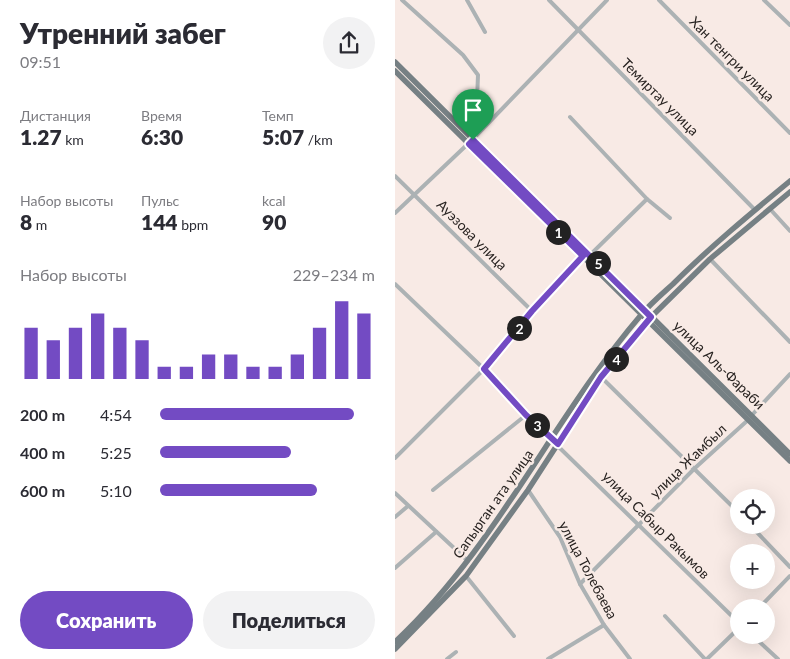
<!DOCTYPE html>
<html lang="ru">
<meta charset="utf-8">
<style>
:root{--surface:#fff;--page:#f2f2f3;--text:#2b2b33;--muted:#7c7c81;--accent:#734bc3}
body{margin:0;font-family:Lato,sans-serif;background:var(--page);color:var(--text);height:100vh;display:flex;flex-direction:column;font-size:19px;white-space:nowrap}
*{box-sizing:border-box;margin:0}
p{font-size:16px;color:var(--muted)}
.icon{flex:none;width:28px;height:28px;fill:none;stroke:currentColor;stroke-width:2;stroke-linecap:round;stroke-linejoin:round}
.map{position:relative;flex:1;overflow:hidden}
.sheet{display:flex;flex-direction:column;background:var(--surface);width:395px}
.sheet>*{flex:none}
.controls{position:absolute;left:335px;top:489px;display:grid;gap:10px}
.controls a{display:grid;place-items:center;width:45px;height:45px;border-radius:50%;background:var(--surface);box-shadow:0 5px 20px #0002;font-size:25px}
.pin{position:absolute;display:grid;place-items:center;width:42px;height:42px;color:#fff;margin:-51px -21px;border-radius:50% 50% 50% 0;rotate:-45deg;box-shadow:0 0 5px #0007}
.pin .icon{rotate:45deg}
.km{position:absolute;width:25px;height:25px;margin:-12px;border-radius:50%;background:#222;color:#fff;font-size:14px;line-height:25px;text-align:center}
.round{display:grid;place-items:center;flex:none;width:52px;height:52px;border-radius:26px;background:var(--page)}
.headline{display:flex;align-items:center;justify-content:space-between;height:85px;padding:0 20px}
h1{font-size:28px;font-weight:800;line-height:38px}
.metrics{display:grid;grid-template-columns:repeat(3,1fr);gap:8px;height:85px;padding:5px 20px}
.metrics div{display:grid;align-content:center}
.metrics b{font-size:21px;font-weight:800}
.metrics small{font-size:14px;font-weight:400}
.metrics p{font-size:14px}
.chart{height:140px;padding:10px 20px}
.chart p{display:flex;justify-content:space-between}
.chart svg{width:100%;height:90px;margin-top:5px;stroke:var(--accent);stroke-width:6}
.button{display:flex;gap:10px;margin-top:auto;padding:10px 20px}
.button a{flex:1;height:58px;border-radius:30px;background:var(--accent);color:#fff;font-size:20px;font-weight:800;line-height:58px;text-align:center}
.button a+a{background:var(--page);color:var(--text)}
ul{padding:0 20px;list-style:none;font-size:16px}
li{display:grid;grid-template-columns:80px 60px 1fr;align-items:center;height:38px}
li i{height:12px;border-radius:6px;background:var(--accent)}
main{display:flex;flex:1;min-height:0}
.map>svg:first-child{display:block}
</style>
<main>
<section class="sheet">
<div class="headline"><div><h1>Утренний забег</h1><p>09:51</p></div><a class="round"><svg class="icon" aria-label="share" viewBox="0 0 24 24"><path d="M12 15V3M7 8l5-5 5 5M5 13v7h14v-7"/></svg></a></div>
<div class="metrics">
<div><p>Дистанция</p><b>1.27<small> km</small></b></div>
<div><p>Время</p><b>6:30</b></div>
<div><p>Темп</p><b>5:07<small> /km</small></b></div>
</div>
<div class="metrics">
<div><p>Набор высоты</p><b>8<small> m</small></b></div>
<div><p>Пульс</p><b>144<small> bpm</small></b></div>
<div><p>kcal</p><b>90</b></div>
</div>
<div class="chart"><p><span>Набор высоты</span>229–234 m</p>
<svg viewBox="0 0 160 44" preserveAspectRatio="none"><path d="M5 44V19M15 44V25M25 44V19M35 44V12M45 44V19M55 44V25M65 44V38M75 44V38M85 44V32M95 44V32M105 44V38M115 44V38M125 44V32M135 44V19M145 44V6M155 44V12"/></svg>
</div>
<ul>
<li><b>200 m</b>4:54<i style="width:90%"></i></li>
<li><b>400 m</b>5:25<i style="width:61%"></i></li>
<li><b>600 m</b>5:10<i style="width:73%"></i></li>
</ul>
<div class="button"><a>Сохранить</a><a>Поделиться</a></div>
</section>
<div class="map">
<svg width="395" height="659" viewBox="0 0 395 659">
<rect width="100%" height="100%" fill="#f8eae5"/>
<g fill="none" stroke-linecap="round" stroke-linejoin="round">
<g stroke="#acb2b4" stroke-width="4">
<polyline points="7,0 68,55 83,75 82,100 63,125"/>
<polyline points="72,0 90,32"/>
<polyline points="154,0 360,210"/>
<polyline points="264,0 395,133"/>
<polyline points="369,0 395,25"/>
<polyline points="175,117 252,199 194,256"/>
<polyline points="0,176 137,311"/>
<polyline points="252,199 275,218"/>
<polyline points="375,209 395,231"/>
<polyline points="0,213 77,140 212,0"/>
<polyline points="315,259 395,342"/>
<polyline points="0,284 89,369 131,415 344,623"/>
<polyline points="206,377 344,513"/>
<polyline points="357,415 395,374"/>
<polyline points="0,458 89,369 137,311 188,256"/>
<polyline points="38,490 131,415"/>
<polyline points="133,490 165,537 185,584 209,625 235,659"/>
<polyline points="0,493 73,561"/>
<polyline points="0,517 13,506"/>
<polyline points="355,525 395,567"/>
<polyline points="0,568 41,532"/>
<polyline points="71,576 119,636"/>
<polyline points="185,584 300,468 353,420"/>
<polyline points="364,608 395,576"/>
<polyline points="270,616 310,659"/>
<polyline points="357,635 383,659"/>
<polyline points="52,659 61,652"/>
<polyline points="153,659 209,625"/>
<polyline points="312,659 344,628"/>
</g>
<g stroke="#768084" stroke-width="5.5">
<polyline points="0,62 395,454"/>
<polyline points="0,71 395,461"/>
<path d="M0 642C101 548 157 419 246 315 255 304 267 294 278 284 315 247 355 214 395 181"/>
<polyline points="0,649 71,576 133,490 206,377 256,317 315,259 395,192"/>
</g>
</g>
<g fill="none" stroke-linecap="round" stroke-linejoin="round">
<defs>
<polygon id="route" points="78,140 256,317 206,377 163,444 131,415 89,369 137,311 188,256 74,144"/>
</defs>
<use href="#route" stroke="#fff" stroke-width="10"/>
<use href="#route" stroke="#734bc3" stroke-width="6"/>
</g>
<g text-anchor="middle" stroke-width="5" stroke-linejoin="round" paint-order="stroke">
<g font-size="14" fill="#282321" stroke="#f8eae5">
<text transform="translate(337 59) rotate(45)" y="5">Хан тенгри улица</text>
<text transform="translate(265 97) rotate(45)" y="5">Темиртау улица</text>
<text transform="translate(77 235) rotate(45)" y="5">Ауэзова улица</text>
<text transform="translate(324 365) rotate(44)" y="5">улица Аль-Фараби</text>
<text transform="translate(293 461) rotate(-44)" y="5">улица Жамбыл</text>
<text transform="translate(98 504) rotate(-55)" y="5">Сапырган ата улица</text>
<text transform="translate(261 525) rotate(45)" y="5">улица Сабыр Ракымов</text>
<text transform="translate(193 570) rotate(62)" y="5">улица Толебаева</text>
</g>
</g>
</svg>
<div class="controls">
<a><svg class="icon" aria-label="locate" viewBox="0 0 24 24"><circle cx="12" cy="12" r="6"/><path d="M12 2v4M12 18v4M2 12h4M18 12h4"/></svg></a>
<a>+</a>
<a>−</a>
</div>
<div class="pin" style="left:78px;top:140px;background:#1e9e55"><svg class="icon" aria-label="arrive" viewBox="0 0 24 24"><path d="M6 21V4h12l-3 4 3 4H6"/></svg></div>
<b class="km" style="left:163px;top:232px">1</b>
<b class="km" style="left:124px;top:328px">2</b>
<b class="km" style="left:142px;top:425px">3</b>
<b class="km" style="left:221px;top:359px">4</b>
<b class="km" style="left:203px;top:263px">5</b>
</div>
</main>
